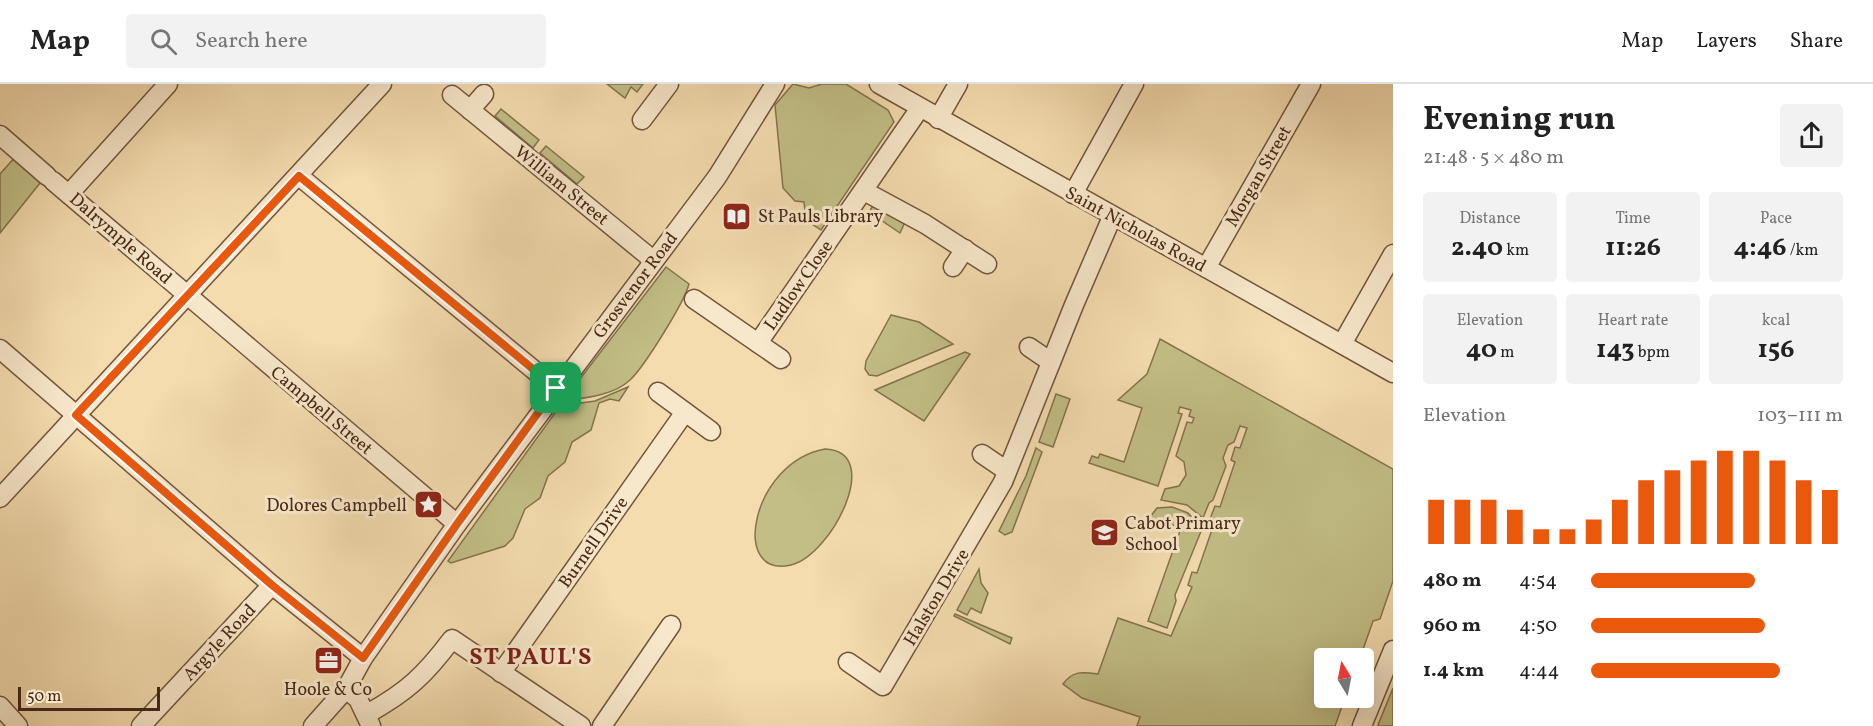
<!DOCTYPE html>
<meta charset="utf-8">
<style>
:root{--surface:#fff;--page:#f2f2f2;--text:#222;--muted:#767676;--line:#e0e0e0;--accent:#ea580c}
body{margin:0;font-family:Vollkorn,serif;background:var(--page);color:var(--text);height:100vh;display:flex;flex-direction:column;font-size:22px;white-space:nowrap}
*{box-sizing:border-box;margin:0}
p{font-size:20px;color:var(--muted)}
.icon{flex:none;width:33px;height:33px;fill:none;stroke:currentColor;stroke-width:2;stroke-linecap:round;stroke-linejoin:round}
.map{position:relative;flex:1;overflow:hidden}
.side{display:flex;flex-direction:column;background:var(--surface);width:480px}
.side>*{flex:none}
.needle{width:39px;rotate:350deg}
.fabs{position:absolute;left:1314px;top:564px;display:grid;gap:12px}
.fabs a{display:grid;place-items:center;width:60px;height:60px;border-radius:6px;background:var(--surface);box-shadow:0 6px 24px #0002;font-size:30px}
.scale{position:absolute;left:18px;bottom:15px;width:142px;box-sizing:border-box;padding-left:6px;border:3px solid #482816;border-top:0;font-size:16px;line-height:21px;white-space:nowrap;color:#482816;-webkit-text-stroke:4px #f8e8cb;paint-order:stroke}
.pin{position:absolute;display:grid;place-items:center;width:51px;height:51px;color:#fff;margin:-26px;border-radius:12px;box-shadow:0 3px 9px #0006}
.round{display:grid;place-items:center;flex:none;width:63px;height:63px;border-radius:6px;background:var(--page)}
.overview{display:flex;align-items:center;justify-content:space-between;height:102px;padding:0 30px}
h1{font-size:33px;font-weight:700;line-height:45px}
.figures{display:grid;grid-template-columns:repeat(3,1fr);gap:9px;height:102px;padding:6px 30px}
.figures div{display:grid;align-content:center;border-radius:6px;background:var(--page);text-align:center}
.figures b{font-size:26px;font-weight:700}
.figures small{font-size:16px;font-weight:400}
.figures p{font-size:16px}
.chart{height:168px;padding:12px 30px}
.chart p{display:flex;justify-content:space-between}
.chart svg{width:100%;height:108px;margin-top:6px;stroke:var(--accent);stroke-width:6}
ul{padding:0 30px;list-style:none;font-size:20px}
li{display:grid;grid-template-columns:96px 72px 1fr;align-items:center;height:45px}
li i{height:15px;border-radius:8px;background:var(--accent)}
header{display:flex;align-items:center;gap:36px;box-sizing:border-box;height:84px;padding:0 30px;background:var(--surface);border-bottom:2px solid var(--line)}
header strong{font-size:28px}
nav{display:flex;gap:33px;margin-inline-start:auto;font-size:21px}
.search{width:420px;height:54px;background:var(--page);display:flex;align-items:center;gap:15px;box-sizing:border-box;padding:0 21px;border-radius:6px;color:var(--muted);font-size:22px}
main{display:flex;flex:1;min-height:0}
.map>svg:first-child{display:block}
</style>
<header>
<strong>Map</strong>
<div class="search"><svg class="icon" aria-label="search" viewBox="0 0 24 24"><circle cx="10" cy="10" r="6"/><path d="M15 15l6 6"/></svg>Search here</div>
<nav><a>Map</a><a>Layers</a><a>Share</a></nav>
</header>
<main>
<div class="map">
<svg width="1393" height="642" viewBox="0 0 1393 642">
<rect width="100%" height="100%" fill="#f4dcaf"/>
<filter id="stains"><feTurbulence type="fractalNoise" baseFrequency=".00333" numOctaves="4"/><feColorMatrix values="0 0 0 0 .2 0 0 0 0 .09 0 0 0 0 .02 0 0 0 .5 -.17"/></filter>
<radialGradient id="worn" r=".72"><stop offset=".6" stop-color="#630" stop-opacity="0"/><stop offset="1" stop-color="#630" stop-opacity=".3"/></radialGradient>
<g fill="#c2be86" stroke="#85734e" stroke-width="1.5">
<polygon points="607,0 643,0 637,8 631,3 625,14"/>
<polygon points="793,0 809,4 822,0 846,0 888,26 894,38 821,146 806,136 804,118 795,117 783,104 775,21"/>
<polygon points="501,25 539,56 533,64 495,32"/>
<polygon points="546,62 584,93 577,100 540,69"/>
<polygon points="16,72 44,94 0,149 0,90"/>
<polygon points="874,120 905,138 900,149 869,128"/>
<path d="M666 183 689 200C684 219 644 283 630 296 613 312 584 314 563 317Z"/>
<polygon points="891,231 919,238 953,260 877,292 869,291 865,285 866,277"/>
<path d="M1160 255 1393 385V497L1380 535 1373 537 1360 574H1324V614H1345L1335 642H1137L1140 633 1082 614 1063 600C1073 586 1083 588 1098 590L1118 534 1171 552 1192 503 1188 501 1192 488 1197 489 1215 437 1210 435 1215 422 1220 423 1235 378 1231 376 1235 363 1240 364 1247 344 1240 342 1234 358 1228 361 1223 374 1226 382 1213 416 1209 419 1203 434 1187 421 1161 416 1165 405 1179 402 1186 391 1184 378 1176 372 1187 338 1192 339 1194 334 1189 332 1191 326 1180 323 1178 329 1182 330 1158 402 1089 379 1092 372 1098 374 1100 370 1124 378 1142 324 1118 316 1147 290Z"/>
<polygon points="965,268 970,270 924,337 875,306"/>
<polygon points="628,303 619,317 610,315 599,319 591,346 572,358 565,378 548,392 540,414 525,425 513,454 505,462 451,479 448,477 560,322 595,317"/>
<polygon points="1056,310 1070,315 1053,363 1039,358"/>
<polygon points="1036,364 1042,368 1012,448 1005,451 999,447 1026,392"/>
<path d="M825 365C885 367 831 472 791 481 729 495 752 378 825 365Z"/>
<polygon points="1172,423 1188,429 1202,445 1175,511 1176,517 1167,544 1148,537 1181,444 1150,433 1157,424"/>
<polygon points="979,485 981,499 988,509 981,529 971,524 967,531 957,526"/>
<polygon points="955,530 1012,554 1010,560 954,532"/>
<polygon points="1393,604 1393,642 1378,642 1378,641"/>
</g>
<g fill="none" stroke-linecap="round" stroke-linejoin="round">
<defs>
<g id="minor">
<polyline points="879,0 1393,289"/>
<polyline points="452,11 653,176"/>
<polyline points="470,26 484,10"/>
<polyline points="938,35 958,0"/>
<polyline points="642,36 669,0"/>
<polyline points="0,51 47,92"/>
<polyline points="299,92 557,305"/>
<polyline points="53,97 457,440"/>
<polyline points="864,107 925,140 987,180"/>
<polyline points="69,110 168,0"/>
<polyline points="1073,110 1134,0"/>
<polyline points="953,183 965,165"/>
<polyline points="1206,184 1311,0"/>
<polyline points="694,215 781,275"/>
<polyline points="758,259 920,24"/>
<polyline points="1342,260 1393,170"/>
<polyline points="1029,263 1051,278"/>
<polyline points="0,265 272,501 363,574"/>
<polyline points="658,308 711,347"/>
<polyline points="982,370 1007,387"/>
<polyline points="0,414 382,0"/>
<polyline points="848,578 883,602 1003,398 1074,221 1112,133"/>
<polyline points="501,589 685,328"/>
<polyline points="346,605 358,615 371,642"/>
<polyline points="0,622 18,642"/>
<path d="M367 630C407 608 425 591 452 555L581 642"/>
<polyline points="141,642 272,501"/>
<polyline points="313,642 346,605 363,574 457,440 717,93 775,0"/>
<polyline points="602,642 671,541"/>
<polyline points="1362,642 1393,566"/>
</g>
</defs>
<use href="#minor" stroke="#73553c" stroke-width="21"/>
<use href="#minor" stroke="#f8e8cb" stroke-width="18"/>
</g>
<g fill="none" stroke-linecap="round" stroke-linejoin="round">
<defs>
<polygon id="route" points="299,92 556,304 457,440 363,574 272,501 76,331"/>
</defs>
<use href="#route" stroke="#fff" stroke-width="12"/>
<use href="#route" stroke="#ea580c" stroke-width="8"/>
</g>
<defs>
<symbol id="library-square" viewBox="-11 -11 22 22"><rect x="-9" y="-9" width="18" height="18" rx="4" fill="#8f2418" stroke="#f8e8cb"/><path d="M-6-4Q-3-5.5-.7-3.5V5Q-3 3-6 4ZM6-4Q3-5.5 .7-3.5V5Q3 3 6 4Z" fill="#fff"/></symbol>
<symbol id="sight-square" viewBox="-11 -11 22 22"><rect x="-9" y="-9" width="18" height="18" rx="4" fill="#8f2418" stroke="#f8e8cb"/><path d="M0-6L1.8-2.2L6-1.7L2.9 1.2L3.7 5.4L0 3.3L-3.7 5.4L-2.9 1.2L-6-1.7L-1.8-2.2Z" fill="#fff"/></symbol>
<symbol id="school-square" viewBox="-11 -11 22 22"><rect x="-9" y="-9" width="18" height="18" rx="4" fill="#8f2418" stroke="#f8e8cb"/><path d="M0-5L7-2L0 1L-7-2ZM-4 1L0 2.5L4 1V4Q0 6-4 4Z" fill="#fff"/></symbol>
<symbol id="office-square" viewBox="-11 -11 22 22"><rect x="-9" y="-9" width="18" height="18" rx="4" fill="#8f2418" stroke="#f8e8cb"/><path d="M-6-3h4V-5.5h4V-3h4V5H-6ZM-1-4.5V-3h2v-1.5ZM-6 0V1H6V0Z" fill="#fff"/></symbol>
</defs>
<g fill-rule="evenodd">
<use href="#library-square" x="720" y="116" width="33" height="33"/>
<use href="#sight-square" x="412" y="404" width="33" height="33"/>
<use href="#school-square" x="1088" y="432" width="33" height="33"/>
<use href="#office-square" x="312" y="560" width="33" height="33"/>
</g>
<g text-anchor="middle" stroke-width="6" stroke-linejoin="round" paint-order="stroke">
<g font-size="18" fill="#482816" stroke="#f8e8cb">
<text transform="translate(1258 92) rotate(-60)" y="6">Morgan Street</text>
<text transform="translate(562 101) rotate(39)" y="6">William Street</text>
<text transform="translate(1136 145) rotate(29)" y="6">Saint Nicholas Road</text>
<text transform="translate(121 154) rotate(41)" y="6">Dalrymple Road</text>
<text transform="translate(635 201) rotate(-53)" y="6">Grosvenor Road</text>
<text transform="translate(798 201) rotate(-55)" y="6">Ludlow Close</text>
<text transform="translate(322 326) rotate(40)" y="6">Campbell Street</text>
<text transform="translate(593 458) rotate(-55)" y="6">Burnell Drive</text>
<text transform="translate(936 513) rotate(-59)" y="6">Halston Drive</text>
<text transform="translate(219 558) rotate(-47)" y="6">Argyle Road</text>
</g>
<g font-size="18" fill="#482816" stroke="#f8e8cb" text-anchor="start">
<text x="758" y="138">St Pauls Library</text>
<text x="407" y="427" text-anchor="end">Dolores Campbell</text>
<text x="1125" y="445">Cabot Primary<tspan x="1125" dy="21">School</tspan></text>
<text x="328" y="611" text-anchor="middle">Hoole &amp; Co</text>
</g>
<g font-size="24" font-weight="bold" letter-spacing="1.5" fill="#7a1f14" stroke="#f8e8cb">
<text x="531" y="580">ST PAUL'S</text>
</g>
</g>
<rect width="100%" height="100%" filter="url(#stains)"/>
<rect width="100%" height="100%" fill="url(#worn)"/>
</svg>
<div class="fabs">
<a><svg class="needle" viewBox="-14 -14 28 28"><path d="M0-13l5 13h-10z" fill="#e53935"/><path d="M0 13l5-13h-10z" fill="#767676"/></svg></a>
</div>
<div class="scale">50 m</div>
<div class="pin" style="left:556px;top:304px;background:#1e9e55"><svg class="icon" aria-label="arrive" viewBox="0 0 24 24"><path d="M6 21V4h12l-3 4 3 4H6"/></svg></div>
</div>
<section class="side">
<div class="overview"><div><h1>Evening run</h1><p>21:48 · 5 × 480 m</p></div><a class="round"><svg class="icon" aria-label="share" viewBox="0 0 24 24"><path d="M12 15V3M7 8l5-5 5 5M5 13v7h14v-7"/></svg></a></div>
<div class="figures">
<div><p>Distance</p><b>2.40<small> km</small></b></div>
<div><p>Time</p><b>11:26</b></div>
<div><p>Pace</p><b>4:46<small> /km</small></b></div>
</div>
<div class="figures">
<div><p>Elevation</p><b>40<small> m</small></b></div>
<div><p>Heart rate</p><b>143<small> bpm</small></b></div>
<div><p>kcal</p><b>156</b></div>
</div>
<div class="chart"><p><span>Elevation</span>103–111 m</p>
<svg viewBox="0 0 160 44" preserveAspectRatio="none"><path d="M5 44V26M15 44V26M25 44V26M35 44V30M45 44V38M55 44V38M65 44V34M75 44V26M85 44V18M95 44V14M105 44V10M115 44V6M125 44V6M135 44V10M145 44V18M155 44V22"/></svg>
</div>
<ul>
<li><b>480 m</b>4:54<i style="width:65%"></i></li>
<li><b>960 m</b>4:50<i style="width:69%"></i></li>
<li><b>1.4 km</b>4:44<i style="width:75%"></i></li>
</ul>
</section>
</main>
